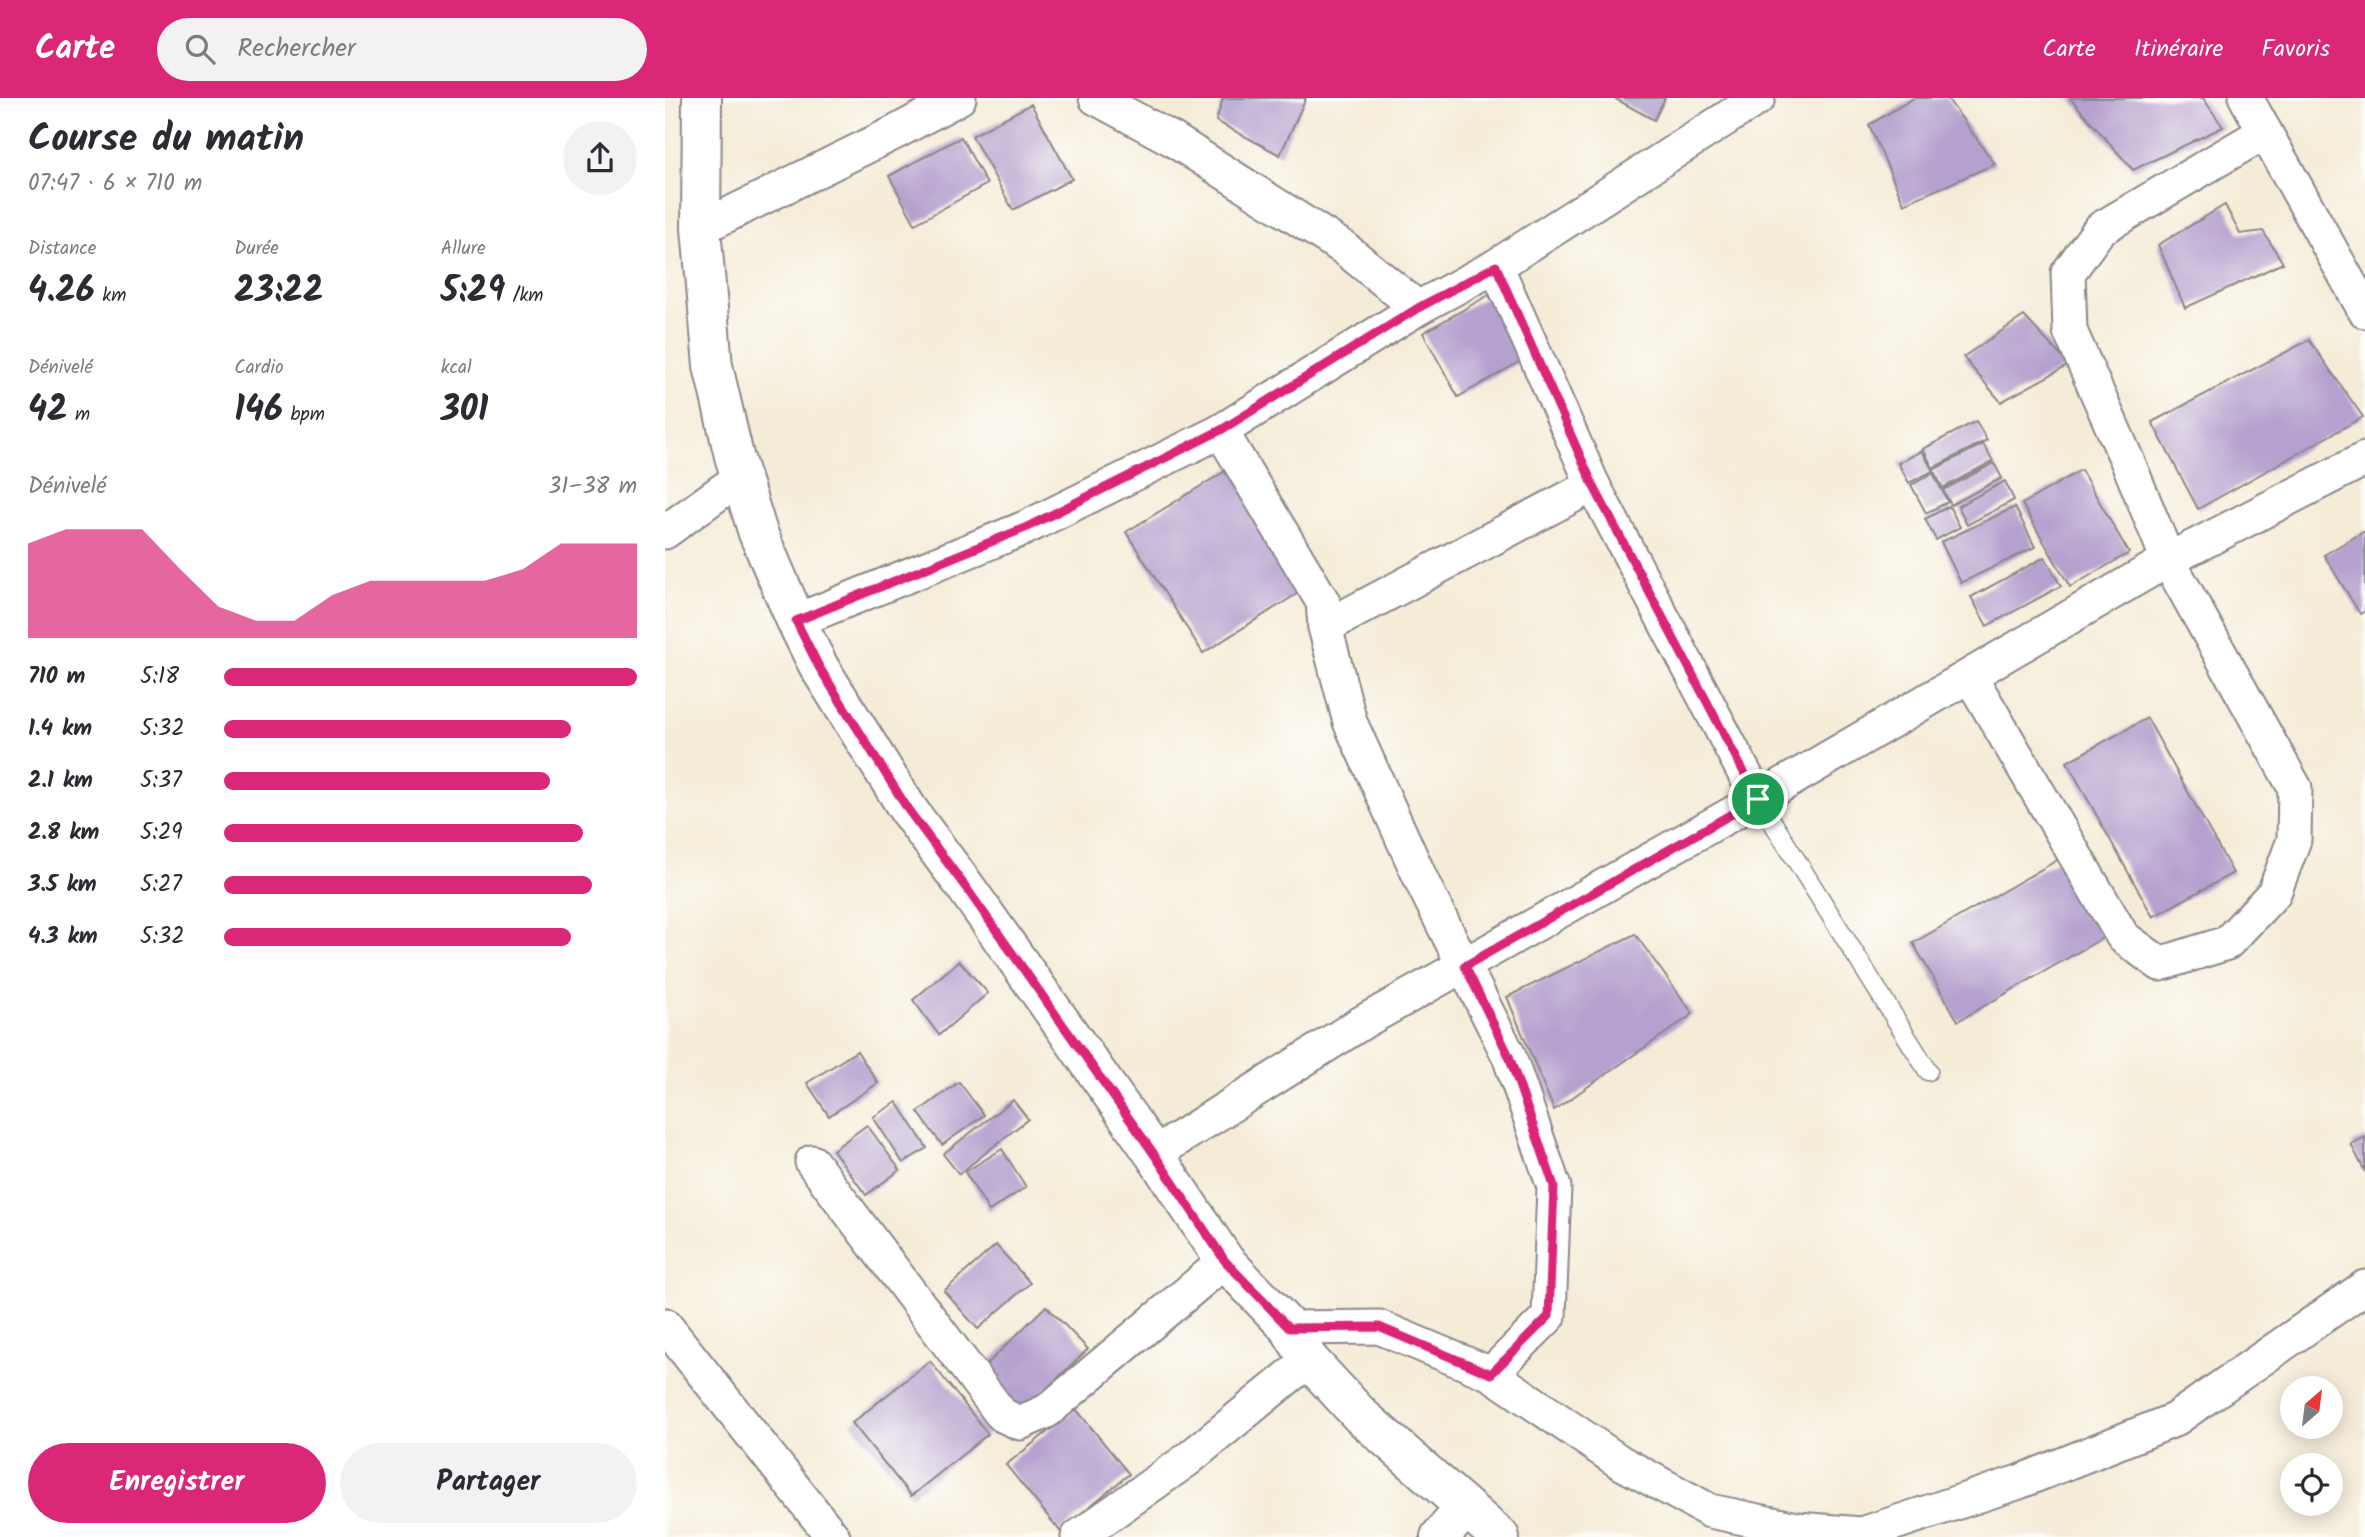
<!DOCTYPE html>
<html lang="fr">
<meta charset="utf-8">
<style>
:root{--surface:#fff;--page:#f2f2f3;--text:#2b2b33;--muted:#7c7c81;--accent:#db2777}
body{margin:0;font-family:Kalam,sans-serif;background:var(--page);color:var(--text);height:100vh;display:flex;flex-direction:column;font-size:26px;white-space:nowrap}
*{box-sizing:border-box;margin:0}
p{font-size:23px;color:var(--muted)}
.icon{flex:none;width:38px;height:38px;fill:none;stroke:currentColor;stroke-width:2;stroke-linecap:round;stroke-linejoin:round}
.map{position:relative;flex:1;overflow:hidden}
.drawer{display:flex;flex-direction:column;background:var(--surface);width:665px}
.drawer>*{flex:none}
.needle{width:46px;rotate:28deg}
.buttons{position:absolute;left:1615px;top:1278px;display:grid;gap:14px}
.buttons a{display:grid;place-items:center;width:63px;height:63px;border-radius:50%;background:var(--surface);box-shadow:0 4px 18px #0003;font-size:35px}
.pin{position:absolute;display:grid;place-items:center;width:60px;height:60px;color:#fff;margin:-30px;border:4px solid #fff;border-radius:50%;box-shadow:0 2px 7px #0007}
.round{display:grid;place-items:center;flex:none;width:74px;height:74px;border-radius:37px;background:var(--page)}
.summary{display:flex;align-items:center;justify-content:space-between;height:119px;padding:0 28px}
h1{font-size:38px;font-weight:600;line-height:52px}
.metrics{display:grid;grid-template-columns:repeat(3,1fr);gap:10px;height:119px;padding:7px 28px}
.metrics div{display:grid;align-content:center}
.metrics b{font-size:35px;font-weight:600}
.metrics small{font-size:19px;font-weight:400}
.metrics p{font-size:19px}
.chart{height:196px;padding:14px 28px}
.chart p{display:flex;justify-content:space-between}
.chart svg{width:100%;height:126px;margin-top:7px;fill:var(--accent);opacity:.7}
.primary-button{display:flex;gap:14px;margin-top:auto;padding:14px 28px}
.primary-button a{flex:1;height:80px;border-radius:42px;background:var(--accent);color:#fff;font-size:28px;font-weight:600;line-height:80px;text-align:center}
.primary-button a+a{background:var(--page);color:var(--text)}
ul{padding:0 28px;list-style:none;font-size:23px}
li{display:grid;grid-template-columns:112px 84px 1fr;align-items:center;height:52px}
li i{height:18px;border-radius:9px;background:var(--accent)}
header{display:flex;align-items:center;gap:42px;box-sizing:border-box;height:98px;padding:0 35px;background:var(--accent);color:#fff}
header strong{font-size:33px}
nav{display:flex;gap:38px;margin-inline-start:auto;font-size:24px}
.search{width:490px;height:63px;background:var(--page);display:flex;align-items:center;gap:18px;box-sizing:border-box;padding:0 24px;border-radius:38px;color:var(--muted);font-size:26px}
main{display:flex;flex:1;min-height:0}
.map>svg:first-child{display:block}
</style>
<header>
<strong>Carte</strong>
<div class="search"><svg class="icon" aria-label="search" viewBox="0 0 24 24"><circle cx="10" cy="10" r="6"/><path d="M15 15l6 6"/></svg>Rechercher</div>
<nav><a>Carte</a><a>Itinéraire</a><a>Favoris</a></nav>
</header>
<main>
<section class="drawer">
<div class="summary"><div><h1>Course du matin</h1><p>07:47 · 6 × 710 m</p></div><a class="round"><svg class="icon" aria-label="share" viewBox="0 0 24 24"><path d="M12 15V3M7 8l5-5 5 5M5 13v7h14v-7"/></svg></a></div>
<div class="metrics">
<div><p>Distance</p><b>4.26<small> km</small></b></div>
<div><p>Durée</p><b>23:22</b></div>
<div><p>Allure</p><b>5:29<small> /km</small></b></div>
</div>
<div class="metrics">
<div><p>Dénivelé</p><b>42<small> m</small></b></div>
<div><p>Cardio</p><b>146<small> bpm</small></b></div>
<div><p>kcal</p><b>301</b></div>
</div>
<div class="chart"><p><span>Dénivelé</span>31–38 m</p>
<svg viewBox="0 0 160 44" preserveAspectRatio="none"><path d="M0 44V11L10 6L20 6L30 6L40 20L50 33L60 38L70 38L80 29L90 24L100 24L110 24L120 24L130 20L140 11L150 11L160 11V44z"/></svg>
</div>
<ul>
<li><b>710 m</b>5:18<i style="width:100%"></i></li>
<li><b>1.4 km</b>5:32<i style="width:84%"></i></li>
<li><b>2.1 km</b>5:37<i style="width:79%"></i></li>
<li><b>2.8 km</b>5:29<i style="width:87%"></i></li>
<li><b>3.5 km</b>5:27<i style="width:89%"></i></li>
<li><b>4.3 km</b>5:32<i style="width:84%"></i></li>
</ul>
<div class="primary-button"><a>Enregistrer</a><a>Partager</a></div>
</section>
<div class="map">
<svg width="1700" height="1439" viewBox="0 0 1700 1439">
<rect width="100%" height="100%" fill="#fdfcf7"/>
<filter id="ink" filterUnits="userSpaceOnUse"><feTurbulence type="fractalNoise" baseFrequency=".0143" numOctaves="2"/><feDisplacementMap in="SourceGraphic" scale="14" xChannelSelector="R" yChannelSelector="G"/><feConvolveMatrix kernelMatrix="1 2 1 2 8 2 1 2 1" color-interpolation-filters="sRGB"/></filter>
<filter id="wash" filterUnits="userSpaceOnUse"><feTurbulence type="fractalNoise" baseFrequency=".00686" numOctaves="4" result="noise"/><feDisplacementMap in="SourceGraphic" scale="28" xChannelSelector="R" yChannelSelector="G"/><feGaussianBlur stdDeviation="1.57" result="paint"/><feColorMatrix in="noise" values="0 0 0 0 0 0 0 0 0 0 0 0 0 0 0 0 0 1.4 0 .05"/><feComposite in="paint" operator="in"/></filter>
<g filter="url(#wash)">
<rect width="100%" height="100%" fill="#f5ecd8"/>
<g id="blocks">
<g fill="#b5a1cf">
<polygon points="558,0 641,0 615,57 551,23"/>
<polygon points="949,0 1000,0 989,22"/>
<polygon points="1249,0 1282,0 1330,66 1239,106 1204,27"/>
<polygon points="1405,0 1538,0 1558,29 1468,72"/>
<polygon points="366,6 407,81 348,112 307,38"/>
<polygon points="296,39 322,86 250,126 224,78"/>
<polygon points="1560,107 1575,136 1598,133 1618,165 1520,210 1493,147"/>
<polygon points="824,197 861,260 793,299 758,235"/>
<polygon points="1359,218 1404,267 1336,304 1298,259"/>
<polygon points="1644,242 1698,319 1533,411 1487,324"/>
<polygon points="1311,323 1322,342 1268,370 1258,351"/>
<polygon points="1318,346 1328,363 1278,390 1268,372"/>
<polygon points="1257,353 1268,373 1244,385 1233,365"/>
<polygon points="1329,365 1337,380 1286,407 1278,392"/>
<polygon points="570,367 646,487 538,555 461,434"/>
<polygon points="1416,372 1464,455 1405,489 1357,406"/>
<polygon points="1268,375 1283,404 1261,415 1246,387"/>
<polygon points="1340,383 1349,402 1302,427 1293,408"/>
<polygon points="1284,408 1295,429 1271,442 1260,421"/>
<polygon points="1350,409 1370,449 1296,485 1276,444"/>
<polygon points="1700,433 1700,513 1695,516 1659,457"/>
<polygon points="1380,459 1396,488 1322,528 1306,499"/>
<polygon points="1482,620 1568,775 1488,819 1402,664"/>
<polygon points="1396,760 1441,838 1293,923 1248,845"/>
<polygon points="970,836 1028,916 889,1012 842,899"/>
<polygon points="294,863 323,895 274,937 248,902"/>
<polygon points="192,953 213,985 164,1018 142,985"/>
<polygon points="294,984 319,1017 277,1047 253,1014"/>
<polygon points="348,1002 363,1021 294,1076 278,1056"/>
<polygon points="232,1004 262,1050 238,1065 208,1019"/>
<polygon points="202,1027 235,1072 201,1097 168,1052"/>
<polygon points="1700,1039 1700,1074 1686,1046"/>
<polygon points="337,1051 361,1089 324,1113 300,1074"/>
<polygon points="331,1147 365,1185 313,1231 279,1193"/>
<polygon points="381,1208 423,1251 357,1314 316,1272"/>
<polygon points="265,1263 323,1336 246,1398 187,1325"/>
<polygon points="411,1311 464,1376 395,1433 341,1367"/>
</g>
</g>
</g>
<g filter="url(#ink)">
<use href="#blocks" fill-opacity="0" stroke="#8c878a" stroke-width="2"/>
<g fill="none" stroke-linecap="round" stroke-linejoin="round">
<defs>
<polyline id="service" points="1093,701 1263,973"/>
<g id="minor">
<polyline points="431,0 507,41 679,150 753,210"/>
<polyline points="1581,0 1700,213"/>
<polyline points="36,130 231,34 294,0"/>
<polyline points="831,168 928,387 1093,701"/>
<polyline points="556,333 658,504 660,529 685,624 759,788 844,958 889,1089 884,1218 826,1276"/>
<polyline points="0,434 76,379"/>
<polyline points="131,523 360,430 556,333 753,210 831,168 1093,0"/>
<polyline points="660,529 928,387"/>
<polyline points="1305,578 1458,839 1495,866 1562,845 1609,795 1629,742 1630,690 1503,462 1465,369 1405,233 1403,175 1435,131 1600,34"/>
<polyline points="489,1056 698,924 1093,701 1503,462 1700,361"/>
<polyline points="147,1064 337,1317 355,1325 382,1313 560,1163"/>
<polyline points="0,1227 168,1439"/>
<polyline points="624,1230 714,1229 826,1276 955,1364 1045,1413 1132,1431 1197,1436 1354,1384 1509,1322 1700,1189"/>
<polyline points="413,1439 522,1362 644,1262"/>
</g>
<g id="tertiary">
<polyline points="37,0 36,130 48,268 69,358 93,435 131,523 154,569 244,713 302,791 489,1056 560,1163 624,1230 644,1262 696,1318 835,1439"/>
<polyline points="775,1439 800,1410"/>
</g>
</defs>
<use href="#service" stroke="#8c878a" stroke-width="21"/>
<use href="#minor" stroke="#8c878a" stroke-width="37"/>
<use href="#tertiary" stroke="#8c878a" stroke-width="42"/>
<use href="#service" stroke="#fff" stroke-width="18"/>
<use href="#minor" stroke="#fff" stroke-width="33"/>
<use href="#tertiary" stroke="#fff" stroke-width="38"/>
</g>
</g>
<g fill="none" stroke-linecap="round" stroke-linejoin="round" filter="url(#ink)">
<defs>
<polygon id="route" points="831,168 928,387 1093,701 800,868 844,958 889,1088 884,1218 826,1276 714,1229 624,1230 560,1163 489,1056 302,791 244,713 154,569 131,523 360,430 556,332 753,210"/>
</defs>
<use href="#route" stroke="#fff" stroke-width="14"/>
<use href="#route" stroke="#db2777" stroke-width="9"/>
</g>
</svg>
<div class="buttons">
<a><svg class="needle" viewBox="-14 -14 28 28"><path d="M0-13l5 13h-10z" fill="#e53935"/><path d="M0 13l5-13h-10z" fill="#7c7c81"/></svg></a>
<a><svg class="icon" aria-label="locate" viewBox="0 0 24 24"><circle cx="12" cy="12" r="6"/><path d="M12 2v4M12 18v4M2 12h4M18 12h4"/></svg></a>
</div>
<div class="pin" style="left:1093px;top:701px;background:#1e9e55"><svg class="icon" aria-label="arrive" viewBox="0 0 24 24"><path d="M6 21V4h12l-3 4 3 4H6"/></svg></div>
</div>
</main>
